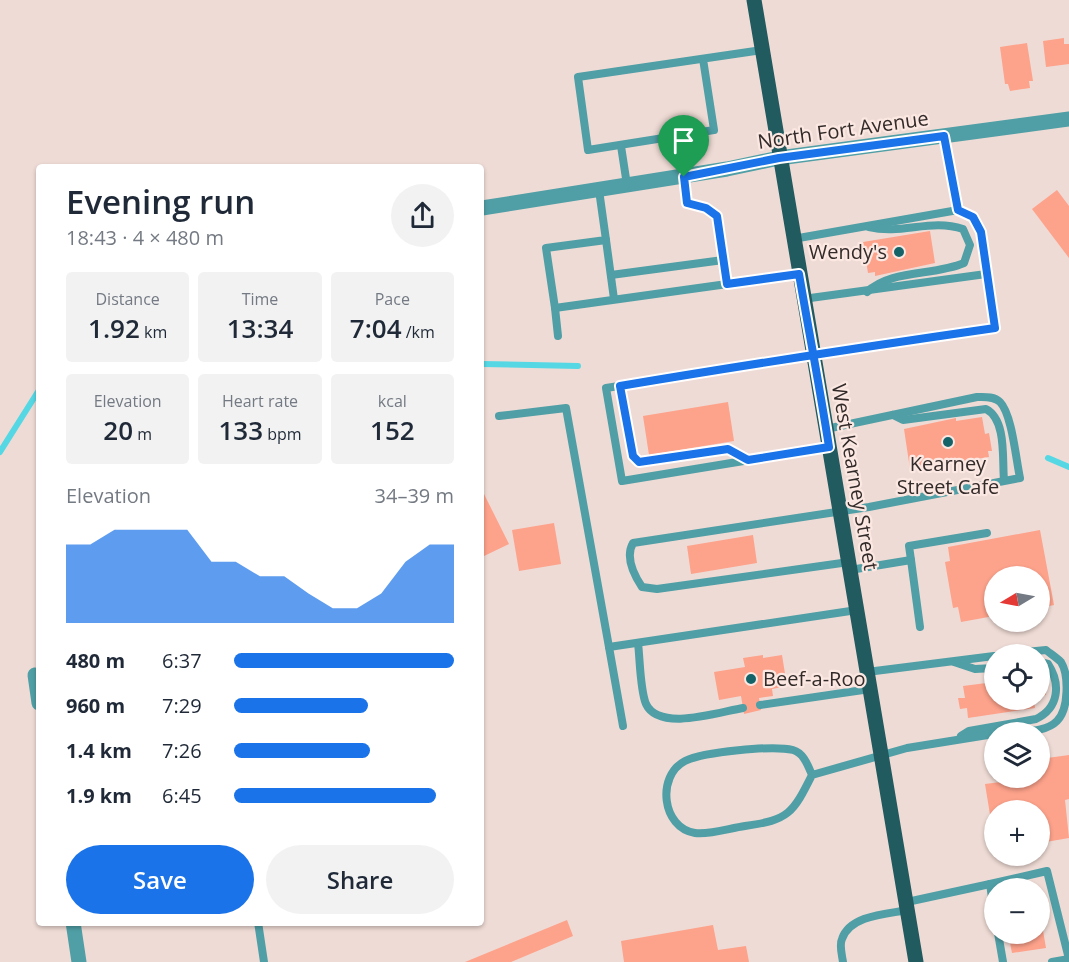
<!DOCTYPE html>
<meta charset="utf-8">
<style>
:root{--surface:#fff;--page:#f2f2f3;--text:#1f2937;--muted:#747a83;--accent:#1a73e8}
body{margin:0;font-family:"Open Sans",sans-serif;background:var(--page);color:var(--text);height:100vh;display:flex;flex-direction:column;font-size:22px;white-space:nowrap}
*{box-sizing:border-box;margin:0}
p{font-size:20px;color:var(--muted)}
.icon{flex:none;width:33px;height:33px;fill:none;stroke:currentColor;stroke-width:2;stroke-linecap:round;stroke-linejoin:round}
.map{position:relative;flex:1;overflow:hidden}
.sheet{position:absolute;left:36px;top:164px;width:448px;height:762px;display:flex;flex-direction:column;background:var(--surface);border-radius:6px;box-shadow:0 2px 4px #0004}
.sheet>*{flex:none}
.needle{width:39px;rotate:260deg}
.tools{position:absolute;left:984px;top:566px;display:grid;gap:12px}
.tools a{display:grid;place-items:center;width:66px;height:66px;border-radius:50%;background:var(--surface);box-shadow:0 2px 4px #0004;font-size:30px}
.pin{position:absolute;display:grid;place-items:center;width:51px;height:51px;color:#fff;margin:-62px -26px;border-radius:50% 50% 50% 0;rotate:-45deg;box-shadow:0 0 6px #0007}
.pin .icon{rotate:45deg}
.round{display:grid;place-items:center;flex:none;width:63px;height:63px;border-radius:32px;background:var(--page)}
.headline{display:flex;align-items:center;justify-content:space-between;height:102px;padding:0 30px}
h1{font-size:33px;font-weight:600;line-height:45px}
.metrics{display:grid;grid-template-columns:repeat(3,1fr);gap:9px;height:102px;padding:6px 30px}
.metrics div{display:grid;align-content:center;border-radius:6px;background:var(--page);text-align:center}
.metrics b{font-size:26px;font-weight:600}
.metrics small{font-size:16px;font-weight:400}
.metrics p{font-size:16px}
.chart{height:168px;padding:12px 30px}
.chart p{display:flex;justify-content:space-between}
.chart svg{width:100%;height:108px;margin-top:6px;fill:var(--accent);opacity:.7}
.button{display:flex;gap:12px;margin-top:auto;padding:12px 30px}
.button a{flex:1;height:69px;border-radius:36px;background:var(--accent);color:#fff;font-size:24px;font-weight:600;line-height:69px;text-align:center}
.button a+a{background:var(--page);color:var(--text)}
ul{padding:0 30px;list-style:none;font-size:20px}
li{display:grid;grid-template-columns:96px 72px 1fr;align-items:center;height:45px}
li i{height:15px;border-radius:8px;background:var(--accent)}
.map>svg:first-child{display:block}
</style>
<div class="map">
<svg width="1069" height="962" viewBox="0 0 1069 962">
<rect width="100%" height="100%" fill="#efdbd5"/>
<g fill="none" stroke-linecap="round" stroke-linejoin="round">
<g stroke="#55d8e4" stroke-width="6">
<polyline points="482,364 578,366"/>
<polyline points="0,452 39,390"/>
<polyline points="1048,458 1069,467"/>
</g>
</g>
<g fill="#fda28b">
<polygon points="1064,38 1064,44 1069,44 1069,64 1046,67 1043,41"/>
<polygon points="1027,43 1033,81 1029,81 1030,88 1010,91 1008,84 1005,84 1000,47"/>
<polygon points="1057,190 1069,206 1069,258 1032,209"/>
<polygon points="930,231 935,263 875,276 875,272 868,273 863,242"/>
<polygon points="728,402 734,441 649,455 643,416"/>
<polygon points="982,417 985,434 989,433 992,451 988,451 989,457 910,469 904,429 956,418 956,421"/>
<polygon points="482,490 509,544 482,557"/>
<polygon points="554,523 561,564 519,571 512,530"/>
<polygon points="1040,530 1054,605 1040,608 1040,576 994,576 994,616 961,622 958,607 953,608 945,562 950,561 948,547"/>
<polygon points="753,535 757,563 691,574 687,546"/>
<polygon points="763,655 763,658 782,655 787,686 772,689 773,696 759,698 761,710 744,714 741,696 719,700 714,672 745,667 743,658"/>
<polygon points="1040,675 1043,675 1046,695 1040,696"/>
<polygon points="994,682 994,699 1034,699 1035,708 968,718 967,708 960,709 958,698 965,698 963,686"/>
<polygon points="1069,755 1069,799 1065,800 1069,838 1040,843 1040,810 994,810 993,833 985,784 1040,777 1040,759"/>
<polygon points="1040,913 1046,948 1012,953 1008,933 1040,933"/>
<polygon points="567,920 573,936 511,962 465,962"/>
<polygon points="713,925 718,950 746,946 749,962 624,962 621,941"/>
</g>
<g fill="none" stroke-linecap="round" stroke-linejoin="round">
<g stroke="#509fa6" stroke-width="8">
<polyline points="703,59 714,130 588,150 578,77 762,50"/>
<polyline points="944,136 958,210"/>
<polyline points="621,146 627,185"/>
<polyline points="684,177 687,203 706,208 717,216 727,284"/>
<polyline points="599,190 606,240 546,248 555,308 799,274"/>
<polyline points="793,239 958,210 973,217 981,232 995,328 606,388 622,481 829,447"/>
<polyline points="606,240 614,299"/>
<polyline points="611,275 723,260"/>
<path d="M867 292C891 269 934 276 964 263L970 245 963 229C931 218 902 235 869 227"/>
<polyline points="803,299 986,274"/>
<polyline points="555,308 558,336"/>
<polyline points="620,386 633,456 639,462 728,449 748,460"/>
<path d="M893 415 903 420 986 409C1007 420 1002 460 1004 480"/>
<polyline points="499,416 566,408 609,647 857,610"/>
<path d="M826 429 977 397C984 397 994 396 1000 402 1012 414 1016 460 1020 478L869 507 633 543C625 557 634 575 642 587L657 589 849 562"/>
<polyline points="911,560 909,546 987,533"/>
<polyline points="850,570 911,560 920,627"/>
<path d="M638 643C640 659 640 690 646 704 659 732 719 712 743 708"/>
<polyline points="609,647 623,726"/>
<path d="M1005 654 1046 650C1051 654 1057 658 1061 662 1069 675 1069 709 1057 721 1047 731 1030 731 1017 732"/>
<polyline points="954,662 975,669 994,668"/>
<polyline points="867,672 994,656"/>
<polyline points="760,705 870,689"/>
<path d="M961 736 969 731 1036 719C1059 708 1061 684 1048 664L1040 662"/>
<path d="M812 775C808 766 804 753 793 750 773 745 703 752 685 761 656 776 662 828 695 833 710 835 730 828 745 826 789 820 793 813 812 775L907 748 994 734"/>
<polyline points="907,902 990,884"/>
<polyline points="994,912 990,884 1047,871 1069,959"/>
<polyline points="258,922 264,962"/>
<polyline points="998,933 1003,962"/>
<path d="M843 962C842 955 839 945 842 939 850 915 887 914 908 910"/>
<polyline points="1052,962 1069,959"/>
</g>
<g stroke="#509fa6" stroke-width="15">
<polyline points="482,208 727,169 779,158 1069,119"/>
<polyline points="35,675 39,703"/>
<polyline points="73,922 79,962"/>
</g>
<polyline stroke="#215a5f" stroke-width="15" points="754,0 916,962"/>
</g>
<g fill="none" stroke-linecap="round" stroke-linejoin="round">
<defs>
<path id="route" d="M684 177 687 203 706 208 717 216 727 284 799 274C809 332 820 389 829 447L748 460 728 449 639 462 633 456 620 386C745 365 870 346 995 328L981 232 973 217 958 210 944 136 779 158 684 177"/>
</defs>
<use href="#route" stroke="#fff" stroke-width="12"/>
<use href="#route" stroke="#1a73e8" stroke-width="8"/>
</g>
<g fill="#146369" stroke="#fce8e2" stroke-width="2">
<circle cx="899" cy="252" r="6"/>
<circle cx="948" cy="442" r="6"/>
<circle cx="751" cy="679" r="6"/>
</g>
<g text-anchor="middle" stroke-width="4.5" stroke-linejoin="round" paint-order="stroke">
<g font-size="20" fill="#332b29" stroke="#fce8e2">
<text transform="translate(843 130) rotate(-8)" y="7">North Fort Avenue</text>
<text transform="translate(855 477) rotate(80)" y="7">West Kearney Street</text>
</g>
<g font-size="20" fill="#332b29" stroke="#fce8e2" text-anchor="end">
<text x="887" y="259">Wendy's</text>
<text x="948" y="471" text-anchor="middle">Kearney<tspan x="948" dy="23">Street Cafe</tspan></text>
<text x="763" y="686" text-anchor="start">Beef-a-Roo</text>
</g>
</g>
</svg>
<div class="tools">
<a><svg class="needle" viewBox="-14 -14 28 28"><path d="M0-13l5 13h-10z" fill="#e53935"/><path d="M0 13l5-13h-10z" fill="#747a83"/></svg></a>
<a><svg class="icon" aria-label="locate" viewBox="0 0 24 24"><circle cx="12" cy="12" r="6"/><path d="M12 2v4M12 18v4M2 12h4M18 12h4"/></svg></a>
<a><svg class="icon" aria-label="layers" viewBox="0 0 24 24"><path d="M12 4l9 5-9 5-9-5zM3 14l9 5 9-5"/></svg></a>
<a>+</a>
<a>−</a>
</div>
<div class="pin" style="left:684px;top:177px;background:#1e9e55"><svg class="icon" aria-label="arrive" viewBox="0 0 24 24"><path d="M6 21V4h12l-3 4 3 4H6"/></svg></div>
<section class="sheet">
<div class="headline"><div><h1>Evening run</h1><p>18:43 · 4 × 480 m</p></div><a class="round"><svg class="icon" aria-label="share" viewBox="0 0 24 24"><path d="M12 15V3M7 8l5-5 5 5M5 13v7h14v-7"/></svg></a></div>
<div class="metrics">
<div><p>Distance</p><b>1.92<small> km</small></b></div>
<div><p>Time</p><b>13:34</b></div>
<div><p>Pace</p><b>7:04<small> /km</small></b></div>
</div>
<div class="metrics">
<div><p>Elevation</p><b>20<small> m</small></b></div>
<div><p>Heart rate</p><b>133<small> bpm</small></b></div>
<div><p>kcal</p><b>152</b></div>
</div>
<div class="chart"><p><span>Elevation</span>34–39 m</p>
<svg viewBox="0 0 160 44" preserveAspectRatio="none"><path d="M0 44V12L10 12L20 6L30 6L40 6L50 6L60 19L70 19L80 25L90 25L100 32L110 38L120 38L130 32L140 19L150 12L160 12V44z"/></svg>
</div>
<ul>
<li><b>480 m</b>6:37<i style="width:100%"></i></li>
<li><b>960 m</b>7:29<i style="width:61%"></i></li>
<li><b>1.4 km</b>7:26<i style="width:62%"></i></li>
<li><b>1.9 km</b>6:45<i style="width:92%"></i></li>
</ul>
<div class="button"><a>Save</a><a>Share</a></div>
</section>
</div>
